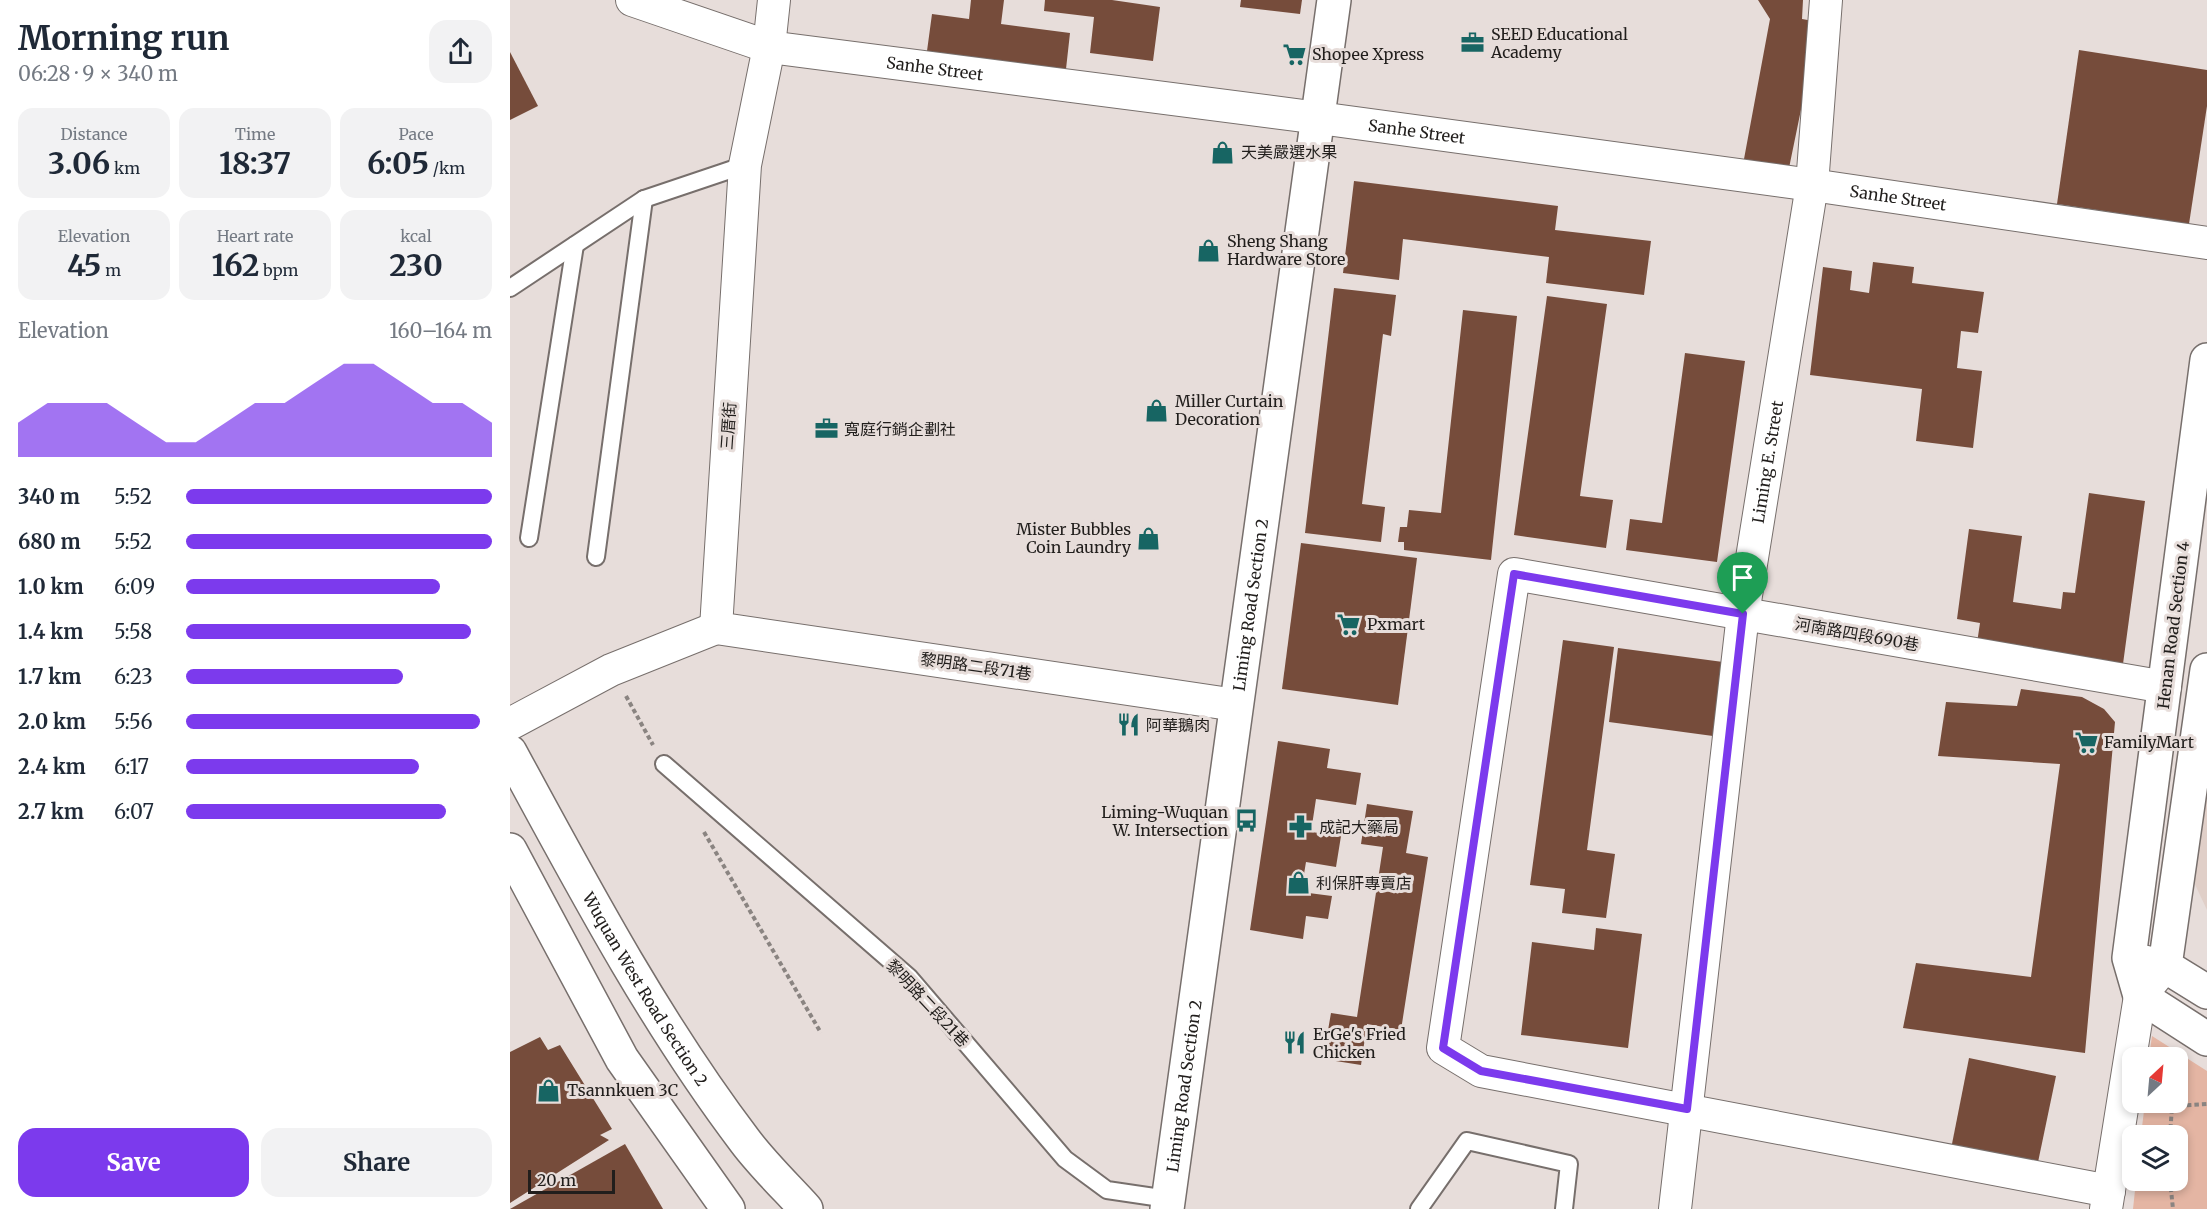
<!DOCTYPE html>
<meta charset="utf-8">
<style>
:root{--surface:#fff;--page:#f2f2f3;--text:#1f2937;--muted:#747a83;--accent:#7c3aed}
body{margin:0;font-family:Merriweather,"Noto Sans TC",serif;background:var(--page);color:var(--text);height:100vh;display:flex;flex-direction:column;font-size:22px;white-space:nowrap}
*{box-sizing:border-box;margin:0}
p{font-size:20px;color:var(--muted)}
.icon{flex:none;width:33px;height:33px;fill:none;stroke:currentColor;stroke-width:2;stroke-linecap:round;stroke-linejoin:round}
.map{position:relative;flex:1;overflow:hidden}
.drawer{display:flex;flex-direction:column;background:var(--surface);width:510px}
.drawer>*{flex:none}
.needle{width:39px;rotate:26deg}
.controls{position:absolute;left:1612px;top:1047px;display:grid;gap:12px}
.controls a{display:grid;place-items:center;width:66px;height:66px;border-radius:12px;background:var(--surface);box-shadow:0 3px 9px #0003;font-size:30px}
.scale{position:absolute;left:18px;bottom:15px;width:87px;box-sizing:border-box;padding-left:6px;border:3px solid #211e1c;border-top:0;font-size:16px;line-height:21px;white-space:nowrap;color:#211e1c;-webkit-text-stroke:4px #e7ddda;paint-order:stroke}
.pin{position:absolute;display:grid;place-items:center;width:51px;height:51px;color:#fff;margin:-62px -26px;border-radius:50% 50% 50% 0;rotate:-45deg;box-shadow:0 0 6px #0007}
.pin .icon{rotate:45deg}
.round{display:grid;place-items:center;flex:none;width:63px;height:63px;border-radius:18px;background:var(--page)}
.overview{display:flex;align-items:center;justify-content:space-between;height:102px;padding:0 18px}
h1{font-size:33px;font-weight:700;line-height:45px}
.metrics{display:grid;grid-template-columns:repeat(3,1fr);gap:9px;height:102px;padding:6px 18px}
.metrics div{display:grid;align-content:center;border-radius:15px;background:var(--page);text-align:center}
.metrics b{font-size:30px;font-weight:700}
.metrics small{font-size:16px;font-weight:400}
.metrics p{font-size:16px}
.chart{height:168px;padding:12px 18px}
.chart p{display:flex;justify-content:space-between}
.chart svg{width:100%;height:108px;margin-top:6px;fill:var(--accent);opacity:.7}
.cta{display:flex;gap:12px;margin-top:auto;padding:12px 18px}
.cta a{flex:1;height:69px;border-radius:18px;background:var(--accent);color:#fff;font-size:24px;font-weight:700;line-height:69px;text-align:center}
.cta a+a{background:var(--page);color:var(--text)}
ul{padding:0 18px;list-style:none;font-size:20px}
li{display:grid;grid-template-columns:96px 72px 1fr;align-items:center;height:45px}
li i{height:15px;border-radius:8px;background:var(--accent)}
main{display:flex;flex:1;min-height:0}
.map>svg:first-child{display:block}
</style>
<main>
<section class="drawer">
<div class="overview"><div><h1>Morning run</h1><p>06:28 · 9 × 340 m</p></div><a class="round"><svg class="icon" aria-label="share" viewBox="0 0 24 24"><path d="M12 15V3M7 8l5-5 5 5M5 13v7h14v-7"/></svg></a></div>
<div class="metrics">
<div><p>Distance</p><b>3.06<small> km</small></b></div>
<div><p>Time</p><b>18:37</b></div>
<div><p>Pace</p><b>6:05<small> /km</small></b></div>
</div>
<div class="metrics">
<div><p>Elevation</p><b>45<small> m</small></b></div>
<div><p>Heart rate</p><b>162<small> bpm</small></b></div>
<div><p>kcal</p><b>230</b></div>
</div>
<div class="chart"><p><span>Elevation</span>160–164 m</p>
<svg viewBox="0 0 160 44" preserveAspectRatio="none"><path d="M0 44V30L10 22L20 22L30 22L40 30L50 38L60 38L70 30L80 22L90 22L100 14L110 6L120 6L130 14L140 22L150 22L160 30V44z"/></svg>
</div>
<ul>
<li><b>340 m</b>5:52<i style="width:100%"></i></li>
<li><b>680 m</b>5:52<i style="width:100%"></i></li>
<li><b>1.0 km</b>6:09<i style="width:83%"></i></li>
<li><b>1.4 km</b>5:58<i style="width:93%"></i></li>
<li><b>1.7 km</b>6:23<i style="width:71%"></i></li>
<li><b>2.0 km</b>5:56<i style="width:96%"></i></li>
<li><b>2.4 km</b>6:17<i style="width:76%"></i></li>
<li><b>2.7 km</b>6:07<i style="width:85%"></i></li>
</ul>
<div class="cta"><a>Save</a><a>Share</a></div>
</section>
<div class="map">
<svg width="1697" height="1209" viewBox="0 0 1697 1209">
<rect width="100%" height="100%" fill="#e7ddda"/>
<polygon fill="#e0cfc8" points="1697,770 1697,910 1682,878"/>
<polygon fill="#e4b5a3" points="1642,1036 1697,1071 1697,1209 1623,1209 1626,1181 1668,1180 1668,1136 1631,1135 1635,1103 1668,1102 1668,1058 1639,1057"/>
<g fill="#764c3b">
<polygon points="461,0 494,0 491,24 560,33 556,69 417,51 422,14 459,19"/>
<polygon points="535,0 602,0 650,7 643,61 580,53 584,17 534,11"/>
<polygon points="731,0 792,0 790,14 730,7"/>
<polygon points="1248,0 1293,0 1292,19 1309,22 1279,168 1234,159 1260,19"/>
<polygon points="1569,50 1697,70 1697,106 1679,224 1547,204"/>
<polygon points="0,52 28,106 0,120"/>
<polygon points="844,181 1048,206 1045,230 1141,241 1134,295 1036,283 1039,257 893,239 889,280 833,273"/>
<polygon points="1363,262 1404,267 1402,283 1474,292 1468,333 1451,331 1447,368 1472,371 1463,448 1406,441 1412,389 1300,375 1313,267 1342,271 1340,290 1359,293"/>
<polygon points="824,288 886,295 881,336 873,334 852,504 875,507 871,542 795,533"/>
<polygon points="1037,296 1097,304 1070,496 1103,500 1096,548 1004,535"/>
<polygon points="953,310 1007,316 981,560 894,550 894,542 888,542 890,527 897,527 899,510 931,513"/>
<polygon points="1175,353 1235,361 1207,562 1116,550 1120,519 1152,523"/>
<polygon points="1579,493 1635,501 1613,664 1467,643 1470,623 1447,619 1459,529 1512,536 1503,602 1551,609 1553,592 1565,593"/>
<polygon points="791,543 907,558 888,705 772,689"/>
<polygon points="1053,640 1104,647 1077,850 1105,854 1096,918 1052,913 1055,889 1020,885"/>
<polygon points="1108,648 1213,662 1203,736 1099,722"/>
<polygon points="1511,689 1572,697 1594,709 1605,722 1575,1053 1393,1028 1406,963 1521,977 1550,764 1428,756 1436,702 1507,706"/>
<polygon points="768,741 820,749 817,768 851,773 846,805 806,799 801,832 831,836 826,867 796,862 791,892 822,896 818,919 796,916 793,939 740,930"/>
<polygon points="857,804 903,811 896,853 918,857 891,1030 857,1024 851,1065 813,1059 821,1013 847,1017 873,847 851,844"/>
<polygon points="1086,928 1132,934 1118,1048 1011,1035 1022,942 1084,950"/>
<polygon points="30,1037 38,1050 50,1045 102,1129 90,1135 99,1140 0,1203 0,1052"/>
<polygon points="1459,1058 1546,1076 1527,1167 1441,1149"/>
<polygon points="115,1144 153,1209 0,1209"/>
</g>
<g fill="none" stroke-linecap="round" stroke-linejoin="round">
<defs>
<g id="lane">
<polyline points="0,288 134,199 235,165"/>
<polyline points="19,538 65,245"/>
<polyline points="86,557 134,199"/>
<polyline points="154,764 399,977 555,1159 597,1190 658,1199"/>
<polyline points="909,1209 957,1141 1059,1164 1054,1209"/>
</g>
<g id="street">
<path id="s1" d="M122 0 259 47 809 118 1302 185 1697 243"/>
<polyline points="206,628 235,165 259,47 264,0"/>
<polyline points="206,628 726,705"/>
<polyline points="0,724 101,670 206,628"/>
<polyline points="1599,1191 971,1071 933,1048 1004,574 1655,687"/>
<path id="s2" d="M1165 1209 1233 614 1302 185 1316 0"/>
<polyline points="1596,1209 1630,996 1655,966 1628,960"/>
</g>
<g id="secondary">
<polyline points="1697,360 1619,958 1630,996 1697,1039"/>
<polyline points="1697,670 1655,966 1697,992"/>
<path id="s3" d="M0 752C72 885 144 1021 235 1141 253 1165 276 1187 296 1209"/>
<polyline points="0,850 112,1059 218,1209"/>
<path id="s4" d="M657 1209 824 0"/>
</g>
</defs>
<use href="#lane" stroke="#776f6c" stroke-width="20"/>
<use href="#street" stroke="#776f6c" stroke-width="34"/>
<use href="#secondary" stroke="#776f6c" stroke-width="36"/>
<g stroke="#8a8481" stroke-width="4" stroke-dasharray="4.5 3" stroke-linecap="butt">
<polyline points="116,696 143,745"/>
<polyline points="194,832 311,1033"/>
<polyline points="1642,1108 1662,1106"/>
<polyline points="1660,1136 1662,1106 1697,1104"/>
<polyline points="1660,1180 1663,1209"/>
</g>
<use href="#lane" stroke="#fff" stroke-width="16"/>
<use href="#street" stroke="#fff" stroke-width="32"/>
<use href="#secondary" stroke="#fff" stroke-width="33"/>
</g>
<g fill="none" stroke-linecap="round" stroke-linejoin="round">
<defs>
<polygon id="route" points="1004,574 1233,614 1177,1109 971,1071 933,1048"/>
</defs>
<use href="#route" stroke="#fff" stroke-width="12"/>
<use href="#route" stroke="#7c3aed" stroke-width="8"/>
</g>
<defs>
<symbol id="office-bare" viewBox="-9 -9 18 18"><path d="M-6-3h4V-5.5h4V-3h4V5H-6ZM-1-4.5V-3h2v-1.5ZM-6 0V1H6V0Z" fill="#176563" stroke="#e7ddda" stroke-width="2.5" paint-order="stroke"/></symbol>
<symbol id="supermarket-bare" viewBox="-9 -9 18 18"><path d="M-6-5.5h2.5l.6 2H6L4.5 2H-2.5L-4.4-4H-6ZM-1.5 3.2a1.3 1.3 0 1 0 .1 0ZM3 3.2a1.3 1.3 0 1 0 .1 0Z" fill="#176563" stroke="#e7ddda" stroke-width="2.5" paint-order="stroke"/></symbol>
<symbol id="shop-bare" viewBox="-9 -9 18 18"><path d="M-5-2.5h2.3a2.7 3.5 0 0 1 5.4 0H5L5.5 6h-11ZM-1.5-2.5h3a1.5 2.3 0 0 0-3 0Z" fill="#176563" stroke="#e7ddda" stroke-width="2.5" paint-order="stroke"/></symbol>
<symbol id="restaurant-bare" viewBox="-9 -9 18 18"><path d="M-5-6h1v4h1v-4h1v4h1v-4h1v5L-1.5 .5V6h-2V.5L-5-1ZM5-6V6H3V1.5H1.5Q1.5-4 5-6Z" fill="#176563" stroke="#e7ddda" stroke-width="2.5" paint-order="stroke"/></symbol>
<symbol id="bus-bare" viewBox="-9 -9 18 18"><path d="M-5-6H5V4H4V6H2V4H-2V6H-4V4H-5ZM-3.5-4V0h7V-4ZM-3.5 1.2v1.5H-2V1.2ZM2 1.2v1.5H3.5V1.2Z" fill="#176563" stroke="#e7ddda" stroke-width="2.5" paint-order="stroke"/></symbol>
<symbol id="pharmacy-bare" viewBox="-9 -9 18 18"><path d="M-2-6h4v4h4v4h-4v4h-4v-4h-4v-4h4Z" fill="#176563" stroke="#e7ddda" stroke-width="2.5" paint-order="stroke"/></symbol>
</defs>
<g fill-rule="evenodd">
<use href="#office-bare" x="946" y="26" width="33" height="33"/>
<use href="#supermarket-bare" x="768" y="38" width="33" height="33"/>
<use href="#shop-bare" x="696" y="136" width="33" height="33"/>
<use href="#shop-bare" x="682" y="234" width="33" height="33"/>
<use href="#shop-bare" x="630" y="394" width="33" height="33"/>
<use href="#office-bare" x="300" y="412" width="33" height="33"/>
<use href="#shop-bare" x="622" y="522" width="33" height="33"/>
<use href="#supermarket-bare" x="822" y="608" width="33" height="33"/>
<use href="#restaurant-bare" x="602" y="708" width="33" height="33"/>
<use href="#supermarket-bare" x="1560" y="726" width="33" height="33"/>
<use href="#bus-bare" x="720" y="804" width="33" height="33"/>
<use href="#pharmacy-bare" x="774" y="810" width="33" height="33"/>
<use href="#shop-bare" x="772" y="866" width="33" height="33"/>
<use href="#restaurant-bare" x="768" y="1026" width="33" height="33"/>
<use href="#shop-bare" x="22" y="1074" width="33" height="33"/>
</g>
<g text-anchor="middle" stroke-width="6" stroke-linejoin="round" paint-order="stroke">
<g font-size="16" fill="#211e1c" stroke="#e7ddda" text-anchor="start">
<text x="981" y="40">SEED Educational<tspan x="981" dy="18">Academy</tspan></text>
<text x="802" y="60">Shopee Xpress</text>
<text x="731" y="158">天美嚴選水果</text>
<text x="717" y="247">Sheng Shang<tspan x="717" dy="18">Hardware Store</tspan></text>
<text x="665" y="407">Miller Curtain<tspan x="665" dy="18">Decoration</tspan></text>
<text x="334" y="435">寬庭行銷企劃社</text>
<text x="621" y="535" text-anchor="end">Mister Bubbles<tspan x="621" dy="18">Coin Laundry</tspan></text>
<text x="857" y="630">Pxmart</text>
<text x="636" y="731">阿華鵝肉</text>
<text x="1594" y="748">FamilyMart</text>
<text x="718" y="818" text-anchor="end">Liming-Wuquan<tspan x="718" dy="18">W. Intersection</tspan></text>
<text x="809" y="833">成記大藥局</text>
<text x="806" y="889">利保肝專賣店</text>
<text x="803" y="1040">ErGe's Fried<tspan x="803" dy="18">Chicken</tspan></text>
<text x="57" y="1096">Tsannkuen 3C</text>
</g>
<g font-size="16" fill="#211e1c" stroke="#e7ddda">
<text dy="6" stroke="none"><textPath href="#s1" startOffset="312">Sanhe Street</textPath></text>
<text dy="6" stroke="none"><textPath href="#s1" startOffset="798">Sanhe Street</textPath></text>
<text dy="6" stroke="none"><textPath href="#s1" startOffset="1284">Sanhe Street</textPath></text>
<text transform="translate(218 426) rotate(-86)" y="6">三厝街</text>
<text dy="6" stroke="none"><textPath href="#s2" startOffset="753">Liming E. Street</textPath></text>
<text dy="6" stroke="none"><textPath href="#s4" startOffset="610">Liming Road Section 2</textPath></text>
<text transform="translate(1663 625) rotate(-83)" y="6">Henan Road Section 4</text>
<text transform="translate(1347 634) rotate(10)" y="6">河南路四段690巷</text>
<text transform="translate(466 666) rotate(8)" y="6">黎明路二段71巷</text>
<text dy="6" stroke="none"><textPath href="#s3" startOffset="273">Wuquan West Road Section 2</textPath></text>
<text transform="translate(418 1003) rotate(47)" y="6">黎明路二段21巷</text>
<text dy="6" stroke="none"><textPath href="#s4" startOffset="124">Liming Road Section 2</textPath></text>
</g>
</g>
</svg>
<div class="controls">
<a><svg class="needle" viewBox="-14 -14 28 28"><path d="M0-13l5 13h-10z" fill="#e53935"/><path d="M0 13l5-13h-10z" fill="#747a83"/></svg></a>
<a><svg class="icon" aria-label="layers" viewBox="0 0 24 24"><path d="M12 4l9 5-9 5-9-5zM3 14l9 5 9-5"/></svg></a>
</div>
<div class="scale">20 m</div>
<div class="pin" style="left:1233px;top:614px;background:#1e9e55"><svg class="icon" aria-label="arrive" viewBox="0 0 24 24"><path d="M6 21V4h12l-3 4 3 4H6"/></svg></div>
</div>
</main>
